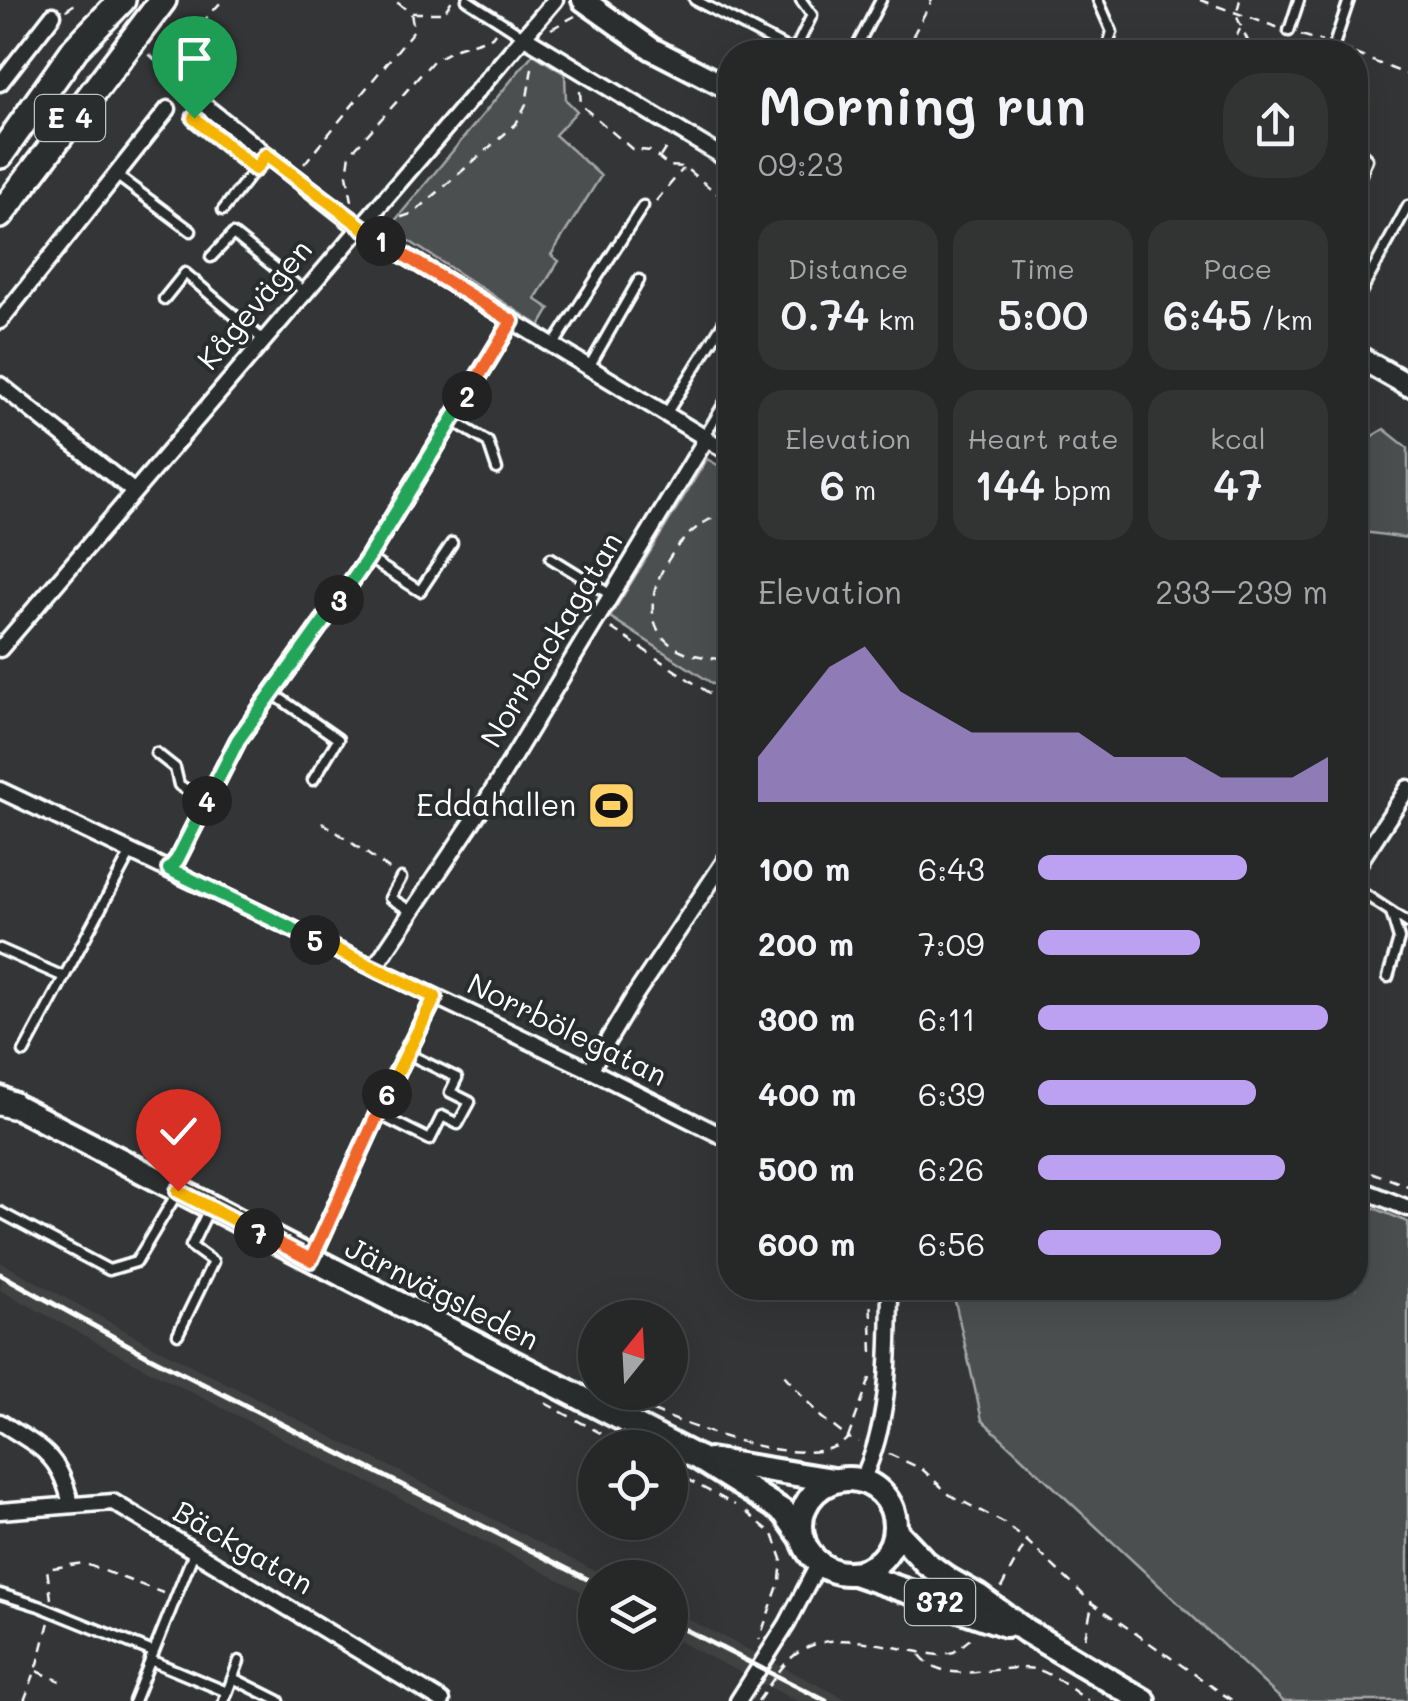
<!DOCTYPE html>
<meta charset="utf-8">
<style>
:root{--surface:#262828;--page:#323434;--text:#f1f3f6;--muted:#a4a6a8;--line:#424445;--accent:#bca0f2}
body{margin:0;font-family:Mali,sans-serif;background:var(--page);color:var(--text);height:100vh;display:flex;flex-direction:column;font-size:38px;white-space:nowrap}
*{box-sizing:border-box;margin:0}
p{font-size:32px;color:var(--muted)}
.icon{flex:none;width:55px;height:55px;fill:none;stroke:currentColor;stroke-width:2;stroke-linecap:round;stroke-linejoin:round}
.map{position:relative;flex:1;overflow:hidden}
.details{position:absolute;left:718px;top:40px;width:650px;height:1260px;display:flex;flex-direction:column;background:var(--surface);border-radius:40px;box-shadow:0 10px 40px #0002,0 0 0 2px var(--line)}
.details>*{flex:none}
.needle{width:65px;rotate:18deg}
.tools{position:absolute;left:578px;top:1300px;display:grid;gap:20px}
.tools a{display:grid;place-items:center;width:110px;height:110px;border-radius:50%;background:var(--surface);box-shadow:0 10px 40px #0002,0 0 0 2px var(--line);font-size:50px}
.pin{position:absolute;display:grid;place-items:center;width:85px;height:85px;color:#fff;margin:-102px -42px;border-radius:50% 50% 50% 0;rotate:-45deg;box-shadow:0 0 10px #0007}
.pin .icon{rotate:45deg}
.km{position:absolute;width:50px;height:50px;margin:-25px;border-radius:50%;background:#222;color:#fff;font-size:28px;line-height:50px;text-align:center}
.round{display:grid;place-items:center;flex:none;width:105px;height:105px;border-radius:40px;background:var(--page)}
.headline{display:flex;align-items:center;justify-content:space-between;height:170px;padding:0 40px}
h1{font-size:55px;font-weight:600;line-height:75px}
.figures{display:grid;grid-template-columns:repeat(3,1fr);gap:15px;height:170px;padding:10px 40px}
.figures div{display:grid;align-content:center;border-radius:25px;background:var(--page);text-align:center}
.figures b{font-size:42px;font-weight:600}
.figures small{font-size:28px;font-weight:400}
.figures p{font-size:28px}
.chart{height:280px;padding:20px 40px}
.chart p{display:flex;justify-content:space-between}
.chart svg{width:100%;height:180px;margin-top:10px;fill:var(--accent);opacity:.7}
ul{padding:0 40px;list-style:none;font-size:32px}
li{display:grid;grid-template-columns:160px 120px 1fr;align-items:center;height:75px}
li i{height:25px;border-radius:12px;background:var(--accent)}
.map>svg:first-child{display:block}
</style>
<div class="map">
<svg width="1408" height="1701" viewBox="0 0 1408 1701">
<rect width="100%" height="100%" fill="#333536"/>
<filter id="ink" filterUnits="userSpaceOnUse"><feTurbulence type="fractalNoise" baseFrequency=".01" numOctaves="2"/><feDisplacementMap in="SourceGraphic" scale="20" xChannelSelector="R" yChannelSelector="G"/><feConvolveMatrix kernelMatrix="1 2 1 2 8 2 1 2 1" color-interpolation-filters="sRGB"/></filter>
<g filter="url(#ink)">
<g fill="#404243">
<polygon points="0,1262 155,1347 607,1577 595,1578 595,1598 144,1368 0,1290"/>
<polygon points="670,1610 850,1701 797,1701 688,1646 670,1637"/>
</g>
<g fill="#4c4f50" stroke="#a6a7a8" stroke-width="2.5">
<polygon points="533,54 565,74 566,100 577,111 555,135 601,176 551,255 559,261 535,299 550,309 540,326 389,228"/>
<polygon points="1384,429 1408,448 1408,538 1355,531 1355,457 1369,438"/>
<polygon points="707,459 730,472 730,695 610,617"/>
<polygon points="1355,1200 1408,1222 1408,1701 1283,1701 982,1420 952,1288 1355,1288"/>
</g>
<g fill="none" stroke-linecap="round" stroke-linejoin="round">
<defs>
<g id="lane">
<polyline points="467,0 523,36"/>
<polyline points="695,0 794,52"/>
<polyline points="1098,0 1112,32 1106,52"/>
<polyline points="1289,31 1299,0"/>
<polyline points="1334,45 1349,0"/>
<polyline points="794,52 812,15 801,0"/>
<polyline points="854,52 881,0"/>
<polyline points="205,106 194,118 255,169"/>
<polyline points="1355,147 1367,159 1355,189"/>
<polyline points="116,175 191,231"/>
<polyline points="223,210 266,155"/>
<polyline points="211,257 233,234 304,291"/>
<polyline points="164,299 185,273 262,339"/>
<polyline points="1355,303 1408,206"/>
<polyline points="553,346 643,206"/>
<polyline points="589,367 639,280"/>
<polyline points="666,414 730,312"/>
<polyline points="452,420 488,442 497,469"/>
<polyline points="704,437 730,394"/>
<polyline points="368,558 420,591 452,543"/>
<polyline points="551,558 611,595"/>
<polyline points="272,693 338,739 313,780"/>
<polyline points="156,753 175,768 179,785 207,802"/>
<polyline points="401,878 390,898 411,911"/>
<polyline points="1355,888 1408,923"/>
<polyline points="0,949 64,977"/>
<polyline points="1388,977 1399,939 1391,912"/>
<polyline points="24,1052 131,852"/>
<polyline points="378,1114 430,1140 442,1116 458,1124 470,1102 450,1092 457,1078 406,1053"/>
<polyline points="0,1212 109,1270 136,1262 176,1195"/>
<polyline points="178,1334 213,1262 191,1246 208,1211"/>
<polyline points="0,1594 39,1606 153,1652"/>
<polyline points="150,1660 227,1692"/>
<polyline points="233,1678 279,1701"/>
<polyline points="134,1701 194,1552"/>
<polyline points="224,1701 239,1661"/>
</g>
<g id="street">
<polyline points="523,36 730,161"/>
<polyline points="0,83 53,15"/>
<polyline points="205,106 358,227 730,453"/>
<polyline points="0,321 168,109"/>
<polyline points="0,385 133,491"/>
<polyline points="0,649 555,0"/>
<polyline points="0,790 590,1070 730,1140"/>
<polyline points="169,869 177,860 238,740 368,558 512,321"/>
<polyline points="1355,869 1408,788"/>
<polyline points="374,968 487,800 706,439"/>
<polyline points="590,1070 635,995 730,853"/>
<polyline points="1355,1187 1408,1208"/>
<polyline points="311,1260 393,1080 435,997"/>
<path d="M0 1422C41 1448 60 1454 71 1505"/>
<path d="M862 1480C891 1420 889 1353 890 1288"/>
<polyline points="0,1511 113,1502 442,1701"/>
<polyline points="738,1701 787,1624 819,1563"/>
</g>
<g id="secondary">
<polyline points="583,0 652,49 730,89"/>
<polyline points="1355,355 1408,385"/>
</g>
<g id="primary">
<polyline points="0,1098 698,1458 784,1512 803,1539"/>
<polyline points="709,1460 833,1480"/>
<circle cx="848" cy="1526" r="47"/>
<polyline points="895,1530 926,1563 948,1579 978,1596 1026,1631 1144,1701"/>
<polyline points="854,1573 1006,1625"/>
</g>
<g id="highway">
<polyline points="0,155 75,49 122,0"/>
<polyline points="0,215 163,0"/>
<polyline points="0,1102 12,1105"/>
</g>
</defs>
<use href="#lane" stroke="#fff" stroke-width="15"/>
<use href="#street" stroke="#fff" stroke-width="21"/>
<use href="#secondary" stroke="#fff" stroke-width="28"/>
<use href="#primary" stroke="#fff" stroke-width="30"/>
<use href="#highway" stroke="#fff" stroke-width="32"/>
<g stroke="#fff" stroke-width="2.5" stroke-dasharray="10 8" stroke-linecap="butt">
<polyline points="1200,0 1279,28"/>
<polyline points="1240,0 1236,15 1253,52"/>
<polyline points="66,10 81,0"/>
<polyline points="412,13 444,13 452,0"/>
<polyline points="551,29 575,16"/>
<polyline points="1301,35 1322,41"/>
<polyline points="1343,49 1352,52"/>
<polyline points="904,52 932,0"/>
<polyline points="1229,52 1240,29"/>
<polyline points="149,54 192,96"/>
<polyline points="1355,54 1408,75"/>
<polyline points="580,91 581,105 632,149 650,151 669,166 684,167 730,204"/>
<polyline points="211,92 209,85 177,50 223,0"/>
<polyline points="660,157 669,143"/>
<polyline points="304,164 414,30 411,13 394,0"/>
<polyline points="352,201 347,175 350,154 433,61 456,48 492,37 495,33"/>
<polyline points="656,201 683,169"/>
<polyline points="384,223 414,213 516,124 526,104 533,62"/>
<path d="M730 516C723 517 713 517 707 521 671 540 628 611 670 644 687 657 710 657 730 661"/>
<polyline points="611,628 730,707"/>
<polyline points="322,822 392,871"/>
<polyline points="1355,1166 1408,1186"/>
<polyline points="870,1288 872,1355"/>
<polyline points="784,1375 821,1417 848,1438 872,1373"/>
<polyline points="545,1403 628,1448"/>
<path d="M653 1411C695 1428 812 1475 848 1438L859 1442"/>
<polyline points="889,1454 922,1469 950,1495 1004,1523 1027,1541 1092,1603 1233,1701"/>
<polyline points="670,1470 735,1505"/>
<polyline points="746,1512 773,1534 782,1559 780,1580 759,1640"/>
<polyline points="1001,1588 1026,1542"/>
<polyline points="51,1599 47,1569 83,1563 163,1593"/>
<polyline points="1085,1638 1092,1605"/>
<path d="M920 1655C946 1688 999 1663 1034 1669 1052 1672 1074 1692 1089 1701"/>
<polyline points="37,1671 60,1681"/>
<polyline points="24,1701 38,1664 49,1622"/>
<path d="M758 1701C770 1685 782 1663 799 1652 836 1626 898 1651 939 1655L954 1652 974 1636"/>
</g>
<use href="#lane" stroke="#2a2d2e" stroke-width="8"/>
<use href="#street" stroke="#2a2d2e" stroke-width="14"/>
<use href="#secondary" stroke="#2a2d2e" stroke-width="20"/>
<use href="#primary" stroke="#2a2d2e" stroke-width="22"/>
<use href="#highway" stroke="#2a2d2e" stroke-width="25"/>
<g stroke="#fff" stroke-width="5">
<polyline points="0,1274 150,1357 595,1583"/>
<polyline points="670,1622 826,1701"/>
</g>
</g>
</g>
<g fill="none" stroke-linecap="round" stroke-linejoin="round" filter="url(#ink)">
<defs>
<polyline id="split-1" points="194,118 255,169 266,155 381,241"/>
<polyline id="split-2" points="381,241 512,321 467,396"/>
<polyline id="split-3" points="339,600 368,558 467,396"/>
<polyline id="split-4" points="207,801 238,740 339,600"/>
<polyline id="split-5" points="207,801 177,860 169,869 315,940"/>
<polyline id="split-6" points="315,940 435,997 387,1094"/>
<polyline id="split-7" points="259,1233 311,1260 387,1094"/>
<polyline id="split-8" points="178,1191 259,1233"/>
</defs>
<use href="#split-1" stroke="#fff" stroke-width="20"/>
<use href="#split-2" stroke="#fff" stroke-width="20"/>
<use href="#split-3" stroke="#fff" stroke-width="20"/>
<use href="#split-4" stroke="#fff" stroke-width="20"/>
<use href="#split-5" stroke="#fff" stroke-width="20"/>
<use href="#split-6" stroke="#fff" stroke-width="20"/>
<use href="#split-7" stroke="#fff" stroke-width="20"/>
<use href="#split-8" stroke="#fff" stroke-width="20"/>
<use href="#split-1" stroke="#f5b400" stroke-width="12"/>
<use href="#split-2" stroke="#f0652b" stroke-width="12"/>
<use href="#split-3" stroke="#22a559" stroke-width="12"/>
<use href="#split-4" stroke="#22a559" stroke-width="12"/>
<use href="#split-5" stroke="#22a559" stroke-width="12"/>
<use href="#split-6" stroke="#f5b400" stroke-width="12"/>
<use href="#split-7" stroke="#f0652b" stroke-width="12"/>
<use href="#split-8" stroke="#f5b400" stroke-width="12"/>
</g>
<defs>
<symbol id="stadium-square" viewBox="-11 -11 22 22"><rect x="-9" y="-9" width="18" height="18" rx="4" fill="#ffd166" stroke="#2a2d2e"/><path d="M0-5a6.5 5 0 1 0 0 10a6.5 5 0 1 0 0-10ZM-3.5-1.8h7v3.6h-7Z" fill="#111"/></symbol>
</defs>
<g fill-rule="evenodd">
<use href="#stadium-square" x="584" y="778" width="55" height="55"/>
</g>
<g text-anchor="middle" stroke-width="8" stroke-linejoin="round" paint-order="stroke">
<g fill="#2a2d2e" stroke="#bfc0c0" stroke-width="2.5">
<rect x="35" y="95" width="70" height="46" rx="8"/>
<rect x="905" y="1579" width="70" height="46" rx="8"/>
</g>
<g font-size="28" font-weight="bold" fill="#fff">
<text x="70" y="128">E 4</text>
<text x="940" y="1612">372</text>
</g>
<g font-size="30" fill="#fff" stroke="#2a2d2e">
<text transform="translate(255 305) rotate(-50)" y="10">Kågevägen</text>
<text transform="translate(552 640) rotate(-59)" y="10">Norrbackagatan</text>
<text transform="translate(567 1030) rotate(26)" y="10">Norrbölegatan</text>
<text transform="translate(442 1294) rotate(27)" y="10">Järnvägsleden</text>
<text transform="translate(243 1548) rotate(30)" y="10">Bäckgatan</text>
</g>
<g font-size="30" fill="#fff" stroke="#2a2d2e" text-anchor="end">
<text x="576" y="816">Eddahallen</text>
</g>
</g>
</svg>
<div class="tools">
<a><svg class="needle" viewBox="-14 -14 28 28"><path d="M0-13l5 13h-10z" fill="#e53935"/><path d="M0 13l5-13h-10z" fill="#a4a6a8"/></svg></a>
<a><svg class="icon" aria-label="locate" viewBox="0 0 24 24"><circle cx="12" cy="12" r="6"/><path d="M12 2v4M12 18v4M2 12h4M18 12h4"/></svg></a>
<a><svg class="icon" aria-label="layers" viewBox="0 0 24 24"><path d="M12 4l9 5-9 5-9-5zM3 14l9 5 9-5"/></svg></a>
</div>
<div class="pin" style="left:194px;top:118px;background:#1e9e55"><svg class="icon" aria-label="arrive" viewBox="0 0 24 24"><path d="M6 21V4h12l-3 4 3 4H6"/></svg></div>
<div class="pin" style="left:178px;top:1191px;background:#d93025"><svg class="icon" aria-label="check" viewBox="0 0 24 24"><path d="M5 12l5 5 9-10"/></svg></div>
<b class="km" style="left:381px;top:241px">1</b>
<b class="km" style="left:467px;top:396px">2</b>
<b class="km" style="left:339px;top:600px">3</b>
<b class="km" style="left:207px;top:801px">4</b>
<b class="km" style="left:315px;top:940px">5</b>
<b class="km" style="left:387px;top:1094px">6</b>
<b class="km" style="left:259px;top:1233px">7</b>
<section class="details">
<div class="headline"><div><h1>Morning run</h1><p>09:23</p></div><a class="round"><svg class="icon" aria-label="share" viewBox="0 0 24 24"><path d="M12 15V3M7 8l5-5 5 5M5 13v7h14v-7"/></svg></a></div>
<div class="figures">
<div><p>Distance</p><b>0.74<small> km</small></b></div>
<div><p>Time</p><b>5:00</b></div>
<div><p>Pace</p><b>6:45<small> /km</small></b></div>
</div>
<div class="figures">
<div><p>Elevation</p><b>6<small> m</small></b></div>
<div><p>Heart rate</p><b>144<small> bpm</small></b></div>
<div><p>kcal</p><b>47</b></div>
</div>
<div class="chart"><p><span>Elevation</span>233–239 m</p>
<svg viewBox="0 0 160 44" preserveAspectRatio="none"><path d="M0 44V33L10 22L20 11L30 6L40 17L50 22L60 27L70 27L80 27L90 27L100 33L110 33L120 33L130 38L140 38L150 38L160 33V44z"/></svg>
</div>
<ul>
<li><b>100 m</b>6:43<i style="width:72%"></i></li>
<li><b>200 m</b>7:09<i style="width:56%"></i></li>
<li><b>300 m</b>6:11<i style="width:100%"></i></li>
<li><b>400 m</b>6:39<i style="width:75%"></i></li>
<li><b>500 m</b>6:26<i style="width:85%"></i></li>
<li><b>600 m</b>6:56<i style="width:63%"></i></li>
</ul>
</section>
</div>
